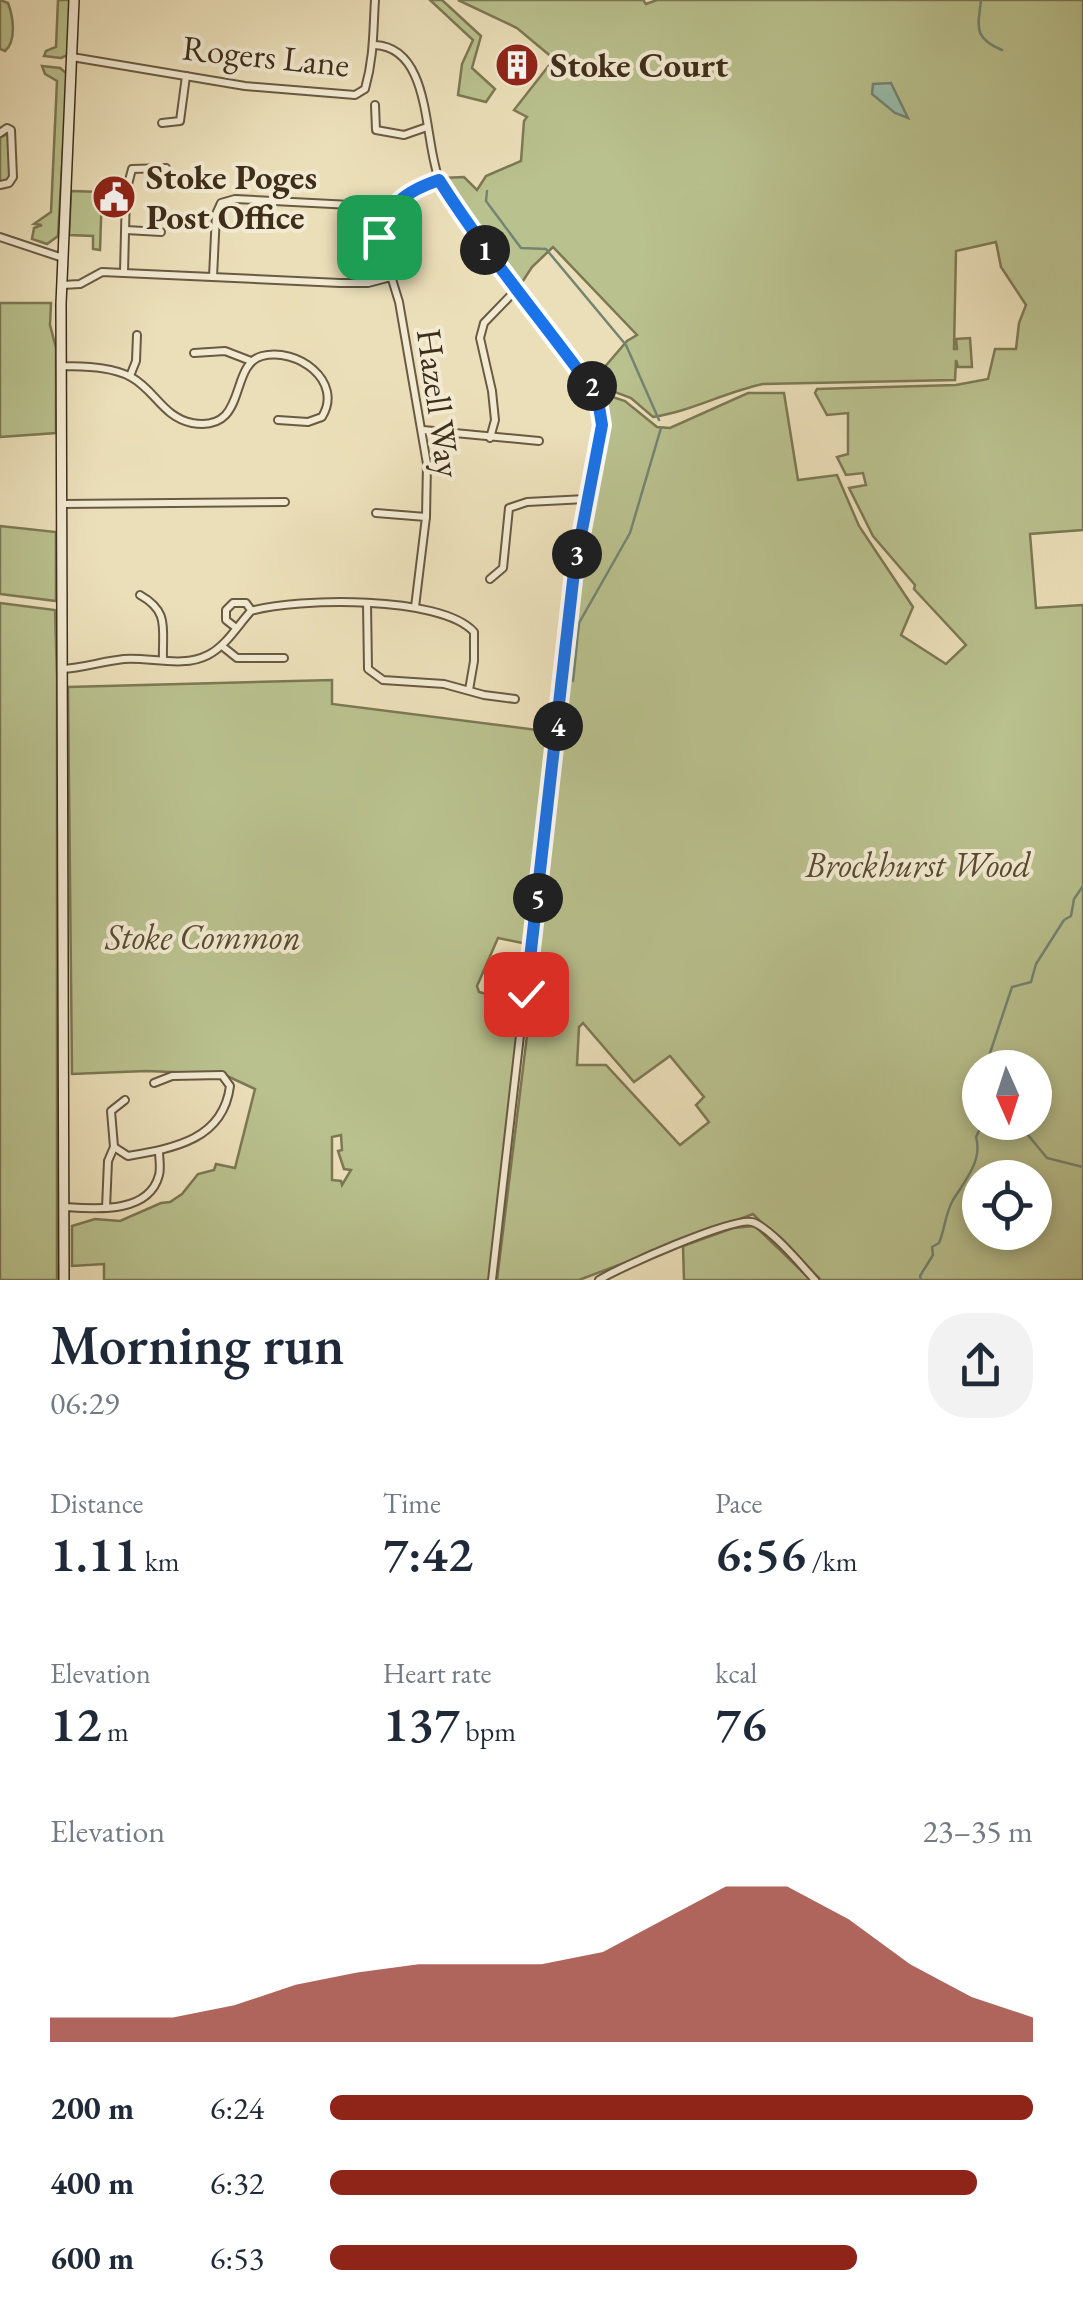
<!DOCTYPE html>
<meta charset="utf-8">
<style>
:root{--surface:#fff;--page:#f2f2f3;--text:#1f2937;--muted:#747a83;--accent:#8f2418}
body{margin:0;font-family:"EB Garamond",serif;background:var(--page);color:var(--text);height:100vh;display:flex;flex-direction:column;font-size:38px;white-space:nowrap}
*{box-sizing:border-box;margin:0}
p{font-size:32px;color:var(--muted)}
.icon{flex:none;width:55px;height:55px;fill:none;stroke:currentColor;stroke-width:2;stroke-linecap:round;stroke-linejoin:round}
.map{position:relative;height:1280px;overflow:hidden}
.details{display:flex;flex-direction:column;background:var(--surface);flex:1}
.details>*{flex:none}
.needle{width:65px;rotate:177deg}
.buttons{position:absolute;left:962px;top:1050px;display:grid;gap:20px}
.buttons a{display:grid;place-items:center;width:90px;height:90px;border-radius:50%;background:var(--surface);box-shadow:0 5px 15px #0003;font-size:50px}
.pin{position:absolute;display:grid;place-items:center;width:85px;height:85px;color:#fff;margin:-42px;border-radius:20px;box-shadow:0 5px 15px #0006}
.km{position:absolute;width:50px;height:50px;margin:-25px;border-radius:50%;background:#222;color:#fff;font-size:28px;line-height:50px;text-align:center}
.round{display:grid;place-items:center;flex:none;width:105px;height:105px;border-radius:40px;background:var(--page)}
.summary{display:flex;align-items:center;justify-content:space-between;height:170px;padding:0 50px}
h1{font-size:55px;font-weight:600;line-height:75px}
.stats{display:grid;grid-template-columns:repeat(3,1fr);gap:15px;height:170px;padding:10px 50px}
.stats div{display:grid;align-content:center}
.stats b{font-size:50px;font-weight:600}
.stats small{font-size:28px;font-weight:400}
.stats p{font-size:28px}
.chart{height:280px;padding:20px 50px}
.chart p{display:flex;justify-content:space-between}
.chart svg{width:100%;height:180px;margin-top:10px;fill:var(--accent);opacity:.7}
ul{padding:0 50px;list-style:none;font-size:32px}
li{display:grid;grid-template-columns:160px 120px 1fr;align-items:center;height:75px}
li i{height:25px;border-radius:12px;background:var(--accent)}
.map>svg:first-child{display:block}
</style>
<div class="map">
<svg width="1083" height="1280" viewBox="0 0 1083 1280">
<rect width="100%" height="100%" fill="#ebdfb9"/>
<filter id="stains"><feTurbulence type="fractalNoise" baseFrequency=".002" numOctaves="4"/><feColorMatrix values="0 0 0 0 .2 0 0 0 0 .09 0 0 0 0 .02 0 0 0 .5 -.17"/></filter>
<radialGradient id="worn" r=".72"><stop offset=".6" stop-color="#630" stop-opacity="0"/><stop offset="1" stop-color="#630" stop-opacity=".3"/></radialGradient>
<g fill="#b9c18e" stroke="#7c7854" stroke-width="2.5" fill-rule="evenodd">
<path d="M0 0 8 3C13 16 17 41 5 51L0 49Z"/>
<polygon points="58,0 71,0 68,55 61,58 44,56 46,51 56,47"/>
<polygon points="430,0 442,0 481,36 472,68 495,89 486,102 458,95 462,64 473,40"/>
<path d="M458 0H643L646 4 657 0H1083V530L1030 534 1036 608 1083 605V1280H821L753 1214 579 1280H497L532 995 528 994 585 517 604 435 601 393 625 401 657 427 670 428 748 393H784L798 480 837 475 859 526 913 607 901 635 946 664 966 645 914 589 915 585 873 536 849 488 866 485 863 473 846 475 837 457 848 454V413L827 415 815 393 817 389 956 385 988 379 995 349H1016L1019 323 1026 305 1001 267 996 242 956 251 954 349H957L956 339 970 338 972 367H958L956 360 955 380 763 384C725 392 692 411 653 417L631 398 591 383 627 341 637 335 553 247 532 267 517 290 476 235 442 178 464 177 477 190 486 176 521 161 524 121 527 117 514 110 554 59 517 28ZM583 1023 634 1082 670 1056 704 1097 696 1105 709 1122 680 1145 606 1065H577L579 1027ZM980 1068H1035V1122H980ZM980 1178H1035V1232H980Z"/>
<polygon points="42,66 60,68 66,73 67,80 58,236 47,244 32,239 34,228 42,225 34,224 51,212 57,81 45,74"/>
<polygon points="8,133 10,178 9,182 0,183 0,138"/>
<polygon points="71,191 102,192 100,250 93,249 93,236 69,235"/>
<polygon points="0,303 51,303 50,325 56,348 56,433 0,437"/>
<polygon points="0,526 56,532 56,601 0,594"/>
<polygon points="0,603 55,610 57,678 57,1280 0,1280"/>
<path d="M332 680V704L553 732 527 944 498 938 477 986 479 992C492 996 506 999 522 1001L489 1280H104V1264L72 1266V1226L95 1219 120 1221 161 1203 170 1202 182 1194 198 1174 214 1170 216 1164 235 1168 255 1089 223 1074 146 1071 72 1074 68 687ZM341 1135 342 1150 338 1151 344 1169 351 1170 342 1185 341 1181 332 1180V1137Z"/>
<polygon points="755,1226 811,1280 684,1280 683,1246 733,1228"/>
</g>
<polygon fill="#98bdac" stroke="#748472" stroke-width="2.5" points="891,83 908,118 895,113 872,94 873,84"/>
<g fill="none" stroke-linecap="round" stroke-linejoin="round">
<g stroke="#748472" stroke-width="2.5">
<path d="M981 0C978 27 973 38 1002 50"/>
<polyline points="487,191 486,201 521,248 546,249 626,345 659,420"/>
<polyline points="573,681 579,623 630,533 661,428"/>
<polyline points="985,1068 1012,987 1031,982 1036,964 1064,920 1071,916 1074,899 1083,886"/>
<polyline points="1001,1122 1008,1131 1028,1135 1047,1158 1083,1167"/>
<path d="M921 1280 920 1276 933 1255 932 1247 939 1243C945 1229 945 1214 953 1200 964 1182 983 1161 976 1137L983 1122"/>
</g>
<defs>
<g id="minor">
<path d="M375 45C433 48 423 143 440 182 461 225 494 267 526 301 548 326 567 355 587 382L596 389 601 425 573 572 492 1280"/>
<path d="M72 57 245 86 355 95 365 89C374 57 373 32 375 0"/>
<polyline points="375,105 376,130 404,135 427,127"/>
<polyline points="162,123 180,121 186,76"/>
<polyline points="0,133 7,128 11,130 13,177 9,183 0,185"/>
<polyline points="126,230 161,232"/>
<polyline points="0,237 63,258"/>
<polyline points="124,272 126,192 132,169 166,168"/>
<polyline points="213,277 216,214 221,203 235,199 390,207"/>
<polyline points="62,285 80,284 102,272 340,283 368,283 391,277"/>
<polyline points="194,353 225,351 251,361"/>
<path d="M62 366C85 367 110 366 131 377 155 390 163 417 192 423 249 433 228 365 262 356 297 347 344 381 322 417L308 422 278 420"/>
<polyline points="130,376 136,361 137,335"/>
<polyline points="423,430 539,441"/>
<polyline points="490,438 495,420 492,391 480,338 484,323 515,291"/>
<polyline points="61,504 285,502"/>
<polyline points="376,513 426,517"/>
<polyline points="490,579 503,568 509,508 527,502 586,499"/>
<path d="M140 595C170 612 162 628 163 660"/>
<polyline points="367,603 368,669 383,680 444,684 484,695 515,699"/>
<polyline points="415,607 426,517 427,464 399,302 379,237 390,207 420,186 439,180"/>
<polyline points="235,627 226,620 226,610 233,603 246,603 251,610"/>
<polyline points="222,646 237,658 284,658"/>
<path d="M62 669C83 668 103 661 124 659 151 657 183 668 208 655 226 646 238 625 251 611 297 598 441 595 474 632V661L469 690"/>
<path d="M114 1147 128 1156C174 1148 223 1140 230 1086L222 1075 172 1076 154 1083"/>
<path d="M65 1207C96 1209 149 1214 159 1175 161 1168 159 1158 159 1151"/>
<polyline points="106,1208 108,1161 114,1147 111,1111 125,1100"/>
<path d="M599 1280C620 1267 733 1217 752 1222 770 1227 802 1266 815 1280"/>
</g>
<polyline id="secondary" points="64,1280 61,304 74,0"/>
</defs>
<use href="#minor" stroke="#695a42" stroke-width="10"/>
<use href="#secondary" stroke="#3e2e1a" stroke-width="12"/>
<use href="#minor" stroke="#f2ead2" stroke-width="6"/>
<use href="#secondary" stroke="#f2ead2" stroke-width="9"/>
</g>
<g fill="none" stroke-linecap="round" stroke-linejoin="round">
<defs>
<path id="route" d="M379 237C391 203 404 192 439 180 484 251 537 314 587 382L596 388 602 425 574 572 526 994"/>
</defs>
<use href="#route" stroke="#fff" stroke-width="20"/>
<use href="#route" stroke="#1a73e8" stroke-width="12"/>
</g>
<defs>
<symbol id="building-disc" viewBox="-11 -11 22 22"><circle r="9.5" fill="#8f2418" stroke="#f2ead2"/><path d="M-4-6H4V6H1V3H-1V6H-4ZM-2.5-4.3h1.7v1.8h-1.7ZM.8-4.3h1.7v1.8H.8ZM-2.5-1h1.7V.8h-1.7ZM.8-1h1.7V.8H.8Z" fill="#fff"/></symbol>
<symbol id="civic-disc" viewBox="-11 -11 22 22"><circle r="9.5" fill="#8f2418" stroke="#f2ead2"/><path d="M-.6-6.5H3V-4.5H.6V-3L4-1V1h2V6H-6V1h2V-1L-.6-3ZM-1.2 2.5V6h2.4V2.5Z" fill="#fff"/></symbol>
</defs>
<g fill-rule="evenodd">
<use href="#building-disc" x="492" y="40" width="50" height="50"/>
<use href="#civic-disc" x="89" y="172" width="50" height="50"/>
</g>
<g text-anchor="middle" stroke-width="8" stroke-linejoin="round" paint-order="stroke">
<g font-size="35" fill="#3e2e1a" stroke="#f2ead2">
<text transform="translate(266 56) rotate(6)" y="12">Rogers Lane</text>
<text transform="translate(439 403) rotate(82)" y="12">Hazell Way</text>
</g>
<g font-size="35" font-weight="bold" fill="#3e2e1a" stroke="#f2ead2" text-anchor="start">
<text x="550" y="77">Stoke Court</text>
<text x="146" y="189">Stoke Poges<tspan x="146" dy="40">Post Office</tspan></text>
</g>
<g font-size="35" font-style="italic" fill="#574b31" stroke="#f2ead2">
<text x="918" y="877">Brockhurst Wood</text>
<text x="203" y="949">Stoke Common</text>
</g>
</g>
<rect width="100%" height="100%" filter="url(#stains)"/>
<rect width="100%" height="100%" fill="url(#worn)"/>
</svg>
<div class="buttons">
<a><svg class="needle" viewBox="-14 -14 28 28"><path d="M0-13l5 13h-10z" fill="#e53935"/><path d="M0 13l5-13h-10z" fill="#747a83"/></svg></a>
<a><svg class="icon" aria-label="locate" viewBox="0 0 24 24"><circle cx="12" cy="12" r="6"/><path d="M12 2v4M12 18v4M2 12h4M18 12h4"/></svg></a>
</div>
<div class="pin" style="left:379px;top:237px;background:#1e9e55"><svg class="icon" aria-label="arrive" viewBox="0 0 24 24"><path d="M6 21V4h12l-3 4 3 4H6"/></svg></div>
<div class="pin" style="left:526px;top:994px;background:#d93025"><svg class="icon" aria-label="check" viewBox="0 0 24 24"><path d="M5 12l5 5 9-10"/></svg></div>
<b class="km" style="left:485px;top:250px">1</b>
<b class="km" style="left:592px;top:386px">2</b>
<b class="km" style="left:577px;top:554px">3</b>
<b class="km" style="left:558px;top:726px">4</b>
<b class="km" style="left:538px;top:898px">5</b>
</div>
<section class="details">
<div class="summary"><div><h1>Morning run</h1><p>06:29</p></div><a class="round"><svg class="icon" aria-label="share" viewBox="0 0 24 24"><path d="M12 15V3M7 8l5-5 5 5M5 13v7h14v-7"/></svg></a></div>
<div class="stats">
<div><p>Distance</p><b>1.11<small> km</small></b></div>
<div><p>Time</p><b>7:42</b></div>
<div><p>Pace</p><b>6:56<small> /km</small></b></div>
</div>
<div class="stats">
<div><p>Elevation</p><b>12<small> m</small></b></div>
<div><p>Heart rate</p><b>137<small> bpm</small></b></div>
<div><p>kcal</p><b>76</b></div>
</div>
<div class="chart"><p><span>Elevation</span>23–35 m</p>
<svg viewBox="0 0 160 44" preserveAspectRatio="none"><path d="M0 44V38L10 38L20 38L30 35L40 30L50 27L60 25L70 25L80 25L90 22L100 14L110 6L120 6L130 14L140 25L150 33L160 38V44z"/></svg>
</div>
<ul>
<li><b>200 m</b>6:24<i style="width:100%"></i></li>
<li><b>400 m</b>6:32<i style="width:92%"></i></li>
<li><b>600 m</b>6:53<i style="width:75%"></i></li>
</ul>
</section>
